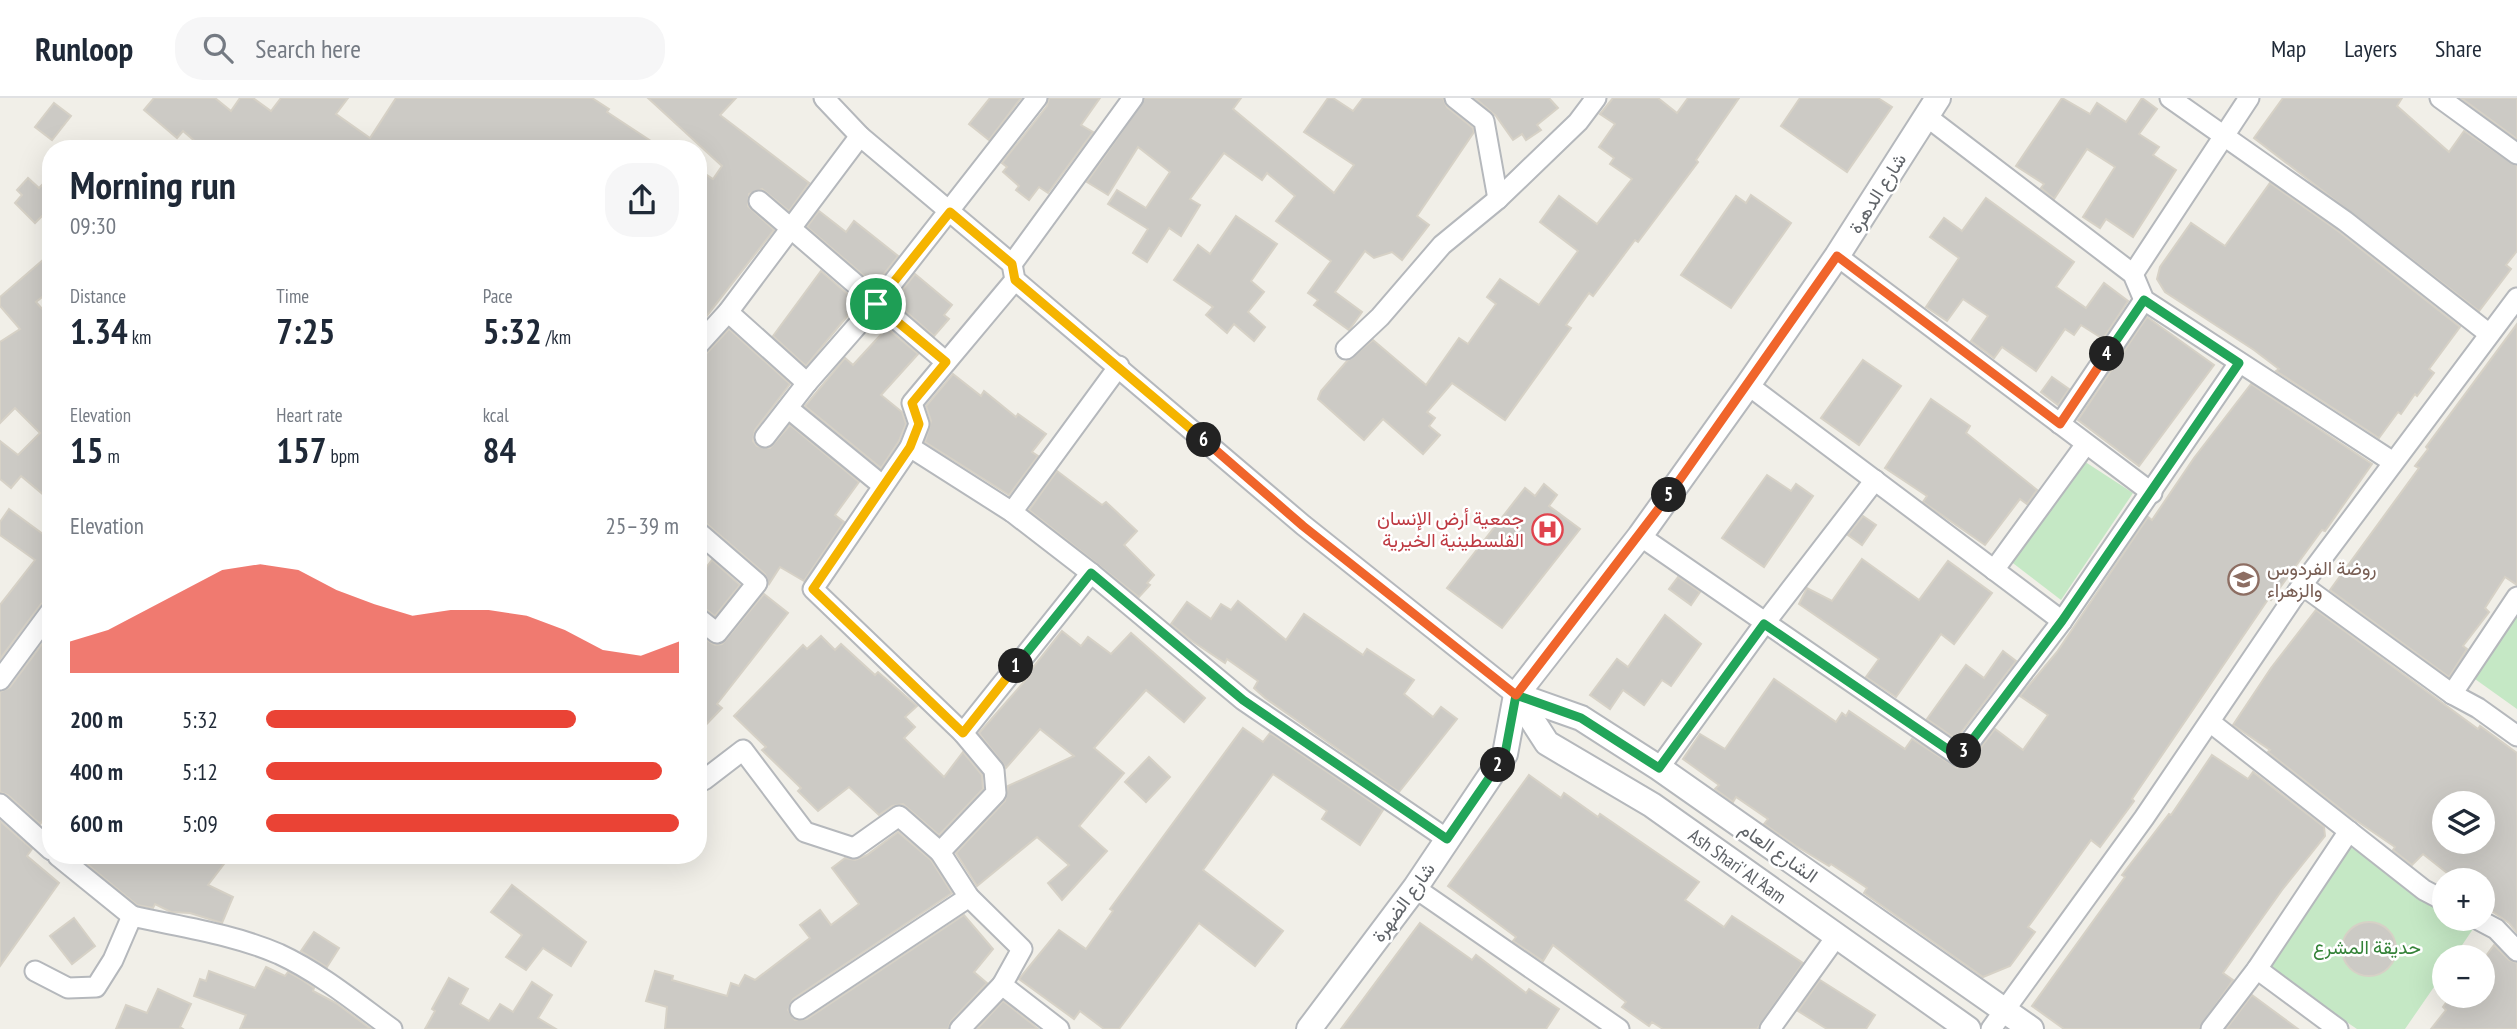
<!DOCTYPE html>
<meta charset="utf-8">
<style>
:root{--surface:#fff;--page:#f6f6f7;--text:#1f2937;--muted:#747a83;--line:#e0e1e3;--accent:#ea4335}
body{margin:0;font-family:"PT Sans Narrow",Vazirmatn,sans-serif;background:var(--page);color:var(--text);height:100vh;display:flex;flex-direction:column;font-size:26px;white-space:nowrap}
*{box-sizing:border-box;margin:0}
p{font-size:23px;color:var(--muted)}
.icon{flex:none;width:38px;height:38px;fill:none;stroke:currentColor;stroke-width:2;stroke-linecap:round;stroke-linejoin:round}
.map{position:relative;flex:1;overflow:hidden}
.panel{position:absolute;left:42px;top:42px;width:665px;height:724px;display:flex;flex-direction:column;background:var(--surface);border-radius:28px;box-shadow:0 7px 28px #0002}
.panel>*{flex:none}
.controls{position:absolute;left:2432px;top:693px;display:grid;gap:14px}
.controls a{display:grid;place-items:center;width:63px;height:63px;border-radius:50%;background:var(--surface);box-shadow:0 7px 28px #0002;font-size:35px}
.pin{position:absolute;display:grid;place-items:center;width:60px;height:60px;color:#fff;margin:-30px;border:4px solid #fff;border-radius:50%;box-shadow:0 2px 7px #0007}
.km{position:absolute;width:35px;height:35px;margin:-18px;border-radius:50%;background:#222;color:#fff;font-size:19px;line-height:35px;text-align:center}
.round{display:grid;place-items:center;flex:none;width:74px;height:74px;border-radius:28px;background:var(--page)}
.overview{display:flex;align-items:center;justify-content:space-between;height:119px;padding:0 28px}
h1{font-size:38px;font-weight:800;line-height:52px}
.metrics{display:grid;grid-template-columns:repeat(3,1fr);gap:10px;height:119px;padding:7px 28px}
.metrics div{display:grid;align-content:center}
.metrics b{font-size:35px;font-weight:800}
.metrics small{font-size:19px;font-weight:400}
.metrics p{font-size:19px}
.chart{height:196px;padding:14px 28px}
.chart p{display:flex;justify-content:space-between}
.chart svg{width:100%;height:126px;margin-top:7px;fill:var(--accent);opacity:.7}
ul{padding:0 28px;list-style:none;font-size:23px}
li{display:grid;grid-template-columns:112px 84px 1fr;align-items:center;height:52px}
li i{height:18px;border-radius:9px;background:var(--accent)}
header{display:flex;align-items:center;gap:42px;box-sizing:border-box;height:98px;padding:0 35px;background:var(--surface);border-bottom:2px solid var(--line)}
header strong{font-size:33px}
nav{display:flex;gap:38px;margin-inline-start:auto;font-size:24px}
.search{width:490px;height:63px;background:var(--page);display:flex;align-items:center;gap:18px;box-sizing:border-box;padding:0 24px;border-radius:28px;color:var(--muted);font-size:26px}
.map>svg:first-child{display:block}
</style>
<header>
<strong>Runloop</strong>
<div class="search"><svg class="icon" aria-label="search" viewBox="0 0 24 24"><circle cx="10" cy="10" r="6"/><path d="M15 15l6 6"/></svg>Search here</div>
<nav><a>Map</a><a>Layers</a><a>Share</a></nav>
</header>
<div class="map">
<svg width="2517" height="931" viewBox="0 0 2517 931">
<rect width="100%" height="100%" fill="#f1efe8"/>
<g fill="#c5e8c5">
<polygon points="2070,354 2133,395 2061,502 2001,456"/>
<polygon points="2517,511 2517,611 2475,581"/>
<polygon points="2346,746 2445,813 2445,821 2457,821 2473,831 2454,859 2445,859 2445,873 2405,931 2357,931 2263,868"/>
</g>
<g fill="#cccac5" stroke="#d6d1c6" stroke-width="2" fill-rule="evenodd">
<polygon points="154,0 215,0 231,13 240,0 253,0 271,13 281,0 348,0 336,16 370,40 396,0 592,0 609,11 607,14 663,51 204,51 183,33 177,40 144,12"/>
<polygon points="648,0 736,0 720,17 809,85 789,113 762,91 749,96 748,108 774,132 698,229 698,71 713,81 722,68"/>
<polygon points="990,0 1021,0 989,42 969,26"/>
<polygon points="1049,0 1100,0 1081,27 1093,34 1048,95 1039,89 1029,102 1016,92 1019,88 1003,74 1007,69 1002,65 1047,8"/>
<polygon points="1145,0 1241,0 1233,11 1334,95 1354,67 1304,34 1328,0 1333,0 1353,13 1363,0 1443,0 1447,9 1473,30 1474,34 1417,118 1429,127 1402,162 1392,154 1374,160 1365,153 1335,194 1362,214 1349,232 1314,207 1318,202 1308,195 1331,163 1276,123 1295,98 1267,75 1262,82 1224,55 1190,101 1200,107 1181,138 1169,130 1147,164 1133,155 1148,131 1108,106 1117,92 1146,110 1170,74 1138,49 1108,97 1087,84"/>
<polygon points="1475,0 1549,0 1558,10 1537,27 1541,32 1526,42 1522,36 1513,42 1496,18"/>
<polygon points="1613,0 1658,0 1677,15 1688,0 1739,0 1696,62 1698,64 1638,144 1635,142 1593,198 1589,195 1566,227 1571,230 1505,322 1452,285 1427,314 1435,320 1429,328 1440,337 1423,356 1383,321 1364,342 1318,301 1321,293 1347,263 1373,242 1426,287 1459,240 1468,246 1496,206 1487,199 1500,181 1539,207 1578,153 1540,124 1559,98 1597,126 1632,81 1610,66 1614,60 1599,49 1615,26 1600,16"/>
<polygon points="1800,0 1878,0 1892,9 1847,74 1781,28"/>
<polygon points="2062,0 2090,16 2097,5 2126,24 2142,0 2157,11 2139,36 2159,49 2153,57 2176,72 2133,139 2106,121 2100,130 2083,119 2115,69 2087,51 2054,101 2041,90 2044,86 2016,68"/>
<polygon points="2283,0 2402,0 2397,8 2449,54 2464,33 2517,68 2517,153 2506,167 2511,171 2479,213 2254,40"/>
<polygon points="2461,0 2517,0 2517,41"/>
<polygon points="54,5 71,18 52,42 35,29"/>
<polygon points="51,78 51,109 35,125 15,105 22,97 17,92 28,80 39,90"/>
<polygon points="2270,85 2338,133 2460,229 2429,271 2434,275 2417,298 2415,296 2401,316 2398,314 2379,340 2276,273 2279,271 2254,252 2165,194 2157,181 2160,169 2191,125 2225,148"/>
<polygon points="1751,97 1791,125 1731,210 1681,177 1736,98 1746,105"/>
<polygon points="1986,100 2074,164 2056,189 2086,210 2104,185 2128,203 2103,241 2081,227 2074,237 2065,231 2036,273 2002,249 1994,260 1971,243 1988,218 1963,201 1947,223 1926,209 1959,160 1930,139 1944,120 1962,133"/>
<polygon points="819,113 846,134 854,123 898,158 875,187 807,129"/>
<polygon points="1236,118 1277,146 1251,183 1264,194 1248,214 1265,229 1254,243 1234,226 1227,235 1206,217 1213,209 1174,182 1198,147 1210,156"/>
<polygon points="51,155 51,192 36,204 51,221 51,403 21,378 11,390 0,381 0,343 18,357 40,335 15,310 0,325 0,244 20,231 0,208 0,199"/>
<polygon points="821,173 858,205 806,268 773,238"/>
<polygon points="915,176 952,207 944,217 949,221 934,238 894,203"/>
<polygon points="2147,219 2214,267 2139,368 2078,322"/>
<polygon points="2517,226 2517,487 2505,479 2485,510 2489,514 2463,548 2467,551 2449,579 2330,492 2419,370 2415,368 2428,351 2426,349"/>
<polygon points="887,230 918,256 881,297 902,314 906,326 899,343 881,370 805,308 845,260 853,267"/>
<polygon points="729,231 790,286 755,332 753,343 757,348 770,350 790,327 859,384 835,417 844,424 804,483 780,469 769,486 765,476 706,425 698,422 698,259 707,255"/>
<polygon points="1863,262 1901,288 1859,347 1821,320"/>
<polygon points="953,276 981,298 984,293 1016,319 1018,316 1046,336 1032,354 1038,358 1009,397 925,344 931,323 926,308"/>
<polygon points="2052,279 2069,291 2058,307 2041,294"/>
<polygon points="2251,286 2372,366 2325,433 2322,432 2271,502 2269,500 2132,701 2134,703 2100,749 2091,742 2028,829 2035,834 2010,868 1983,879 1864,795 1867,790 1831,766 1829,768 1796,748 1764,726 1768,721 1736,699 1733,704 1715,691 1719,687 1683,661 1700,636 1725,651 1774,581 1836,624 1842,615 1846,618 1849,613 1905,651 1912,641 1957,670 1968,666 1995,631 2023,652 2048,617 2020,598 2057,554 2148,419 2152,422 2194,360"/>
<polygon points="1931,301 1970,328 1966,335 2037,392 2027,406 2020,401 1985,447 1923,404 1927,398 1885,370"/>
<polygon points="1057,373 1102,407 1106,404 1137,433 1124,447 1154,477 1147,485 1150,487 1139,499 1029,412"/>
<polygon points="1767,377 1791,393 1796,386 1813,398 1764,469 1722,440"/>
<polygon points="1544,386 1557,397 1549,408 1580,431 1502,530 1447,490 1525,390 1535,398"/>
<polygon points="9,411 51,442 51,501 41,506 0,561 0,507 35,462 0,437 0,424"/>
<polygon points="1863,418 1876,427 1862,447 1848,437"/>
<polygon points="1862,461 1919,502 1948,463 1992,495 1954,546 1941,536 1896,599 1866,579 1879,561 1799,506 1807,490 1832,503"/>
<polygon points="712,462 740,487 715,518 698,505 698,480"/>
<polygon points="1678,479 1700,494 1691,507 1669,491"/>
<polygon points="764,496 788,515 717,606 722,610 698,635 698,544 703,540 715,547 722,546"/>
<polygon points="1238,503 1286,542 1304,516 1363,557 1367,551 1414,582 1404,596 1433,619 1441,609 1457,621 1399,694 1265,600 1254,590 1258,583 1227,561 1225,565 1192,543 1171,526 1187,504 1211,521 1221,506 1231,512"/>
<path d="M2316 512 2478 631 2480 628 2517 655V835L2509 825 2483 807V782H2456L2423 756 2412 767 2393 752 2395 749 2351 719 2268 654 2270 652 2233 627 2271 570ZM2445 705H2483V744H2445Z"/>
<polygon points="1665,517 1701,546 1671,588 1662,582 1644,607 1623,592 1610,611 1590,597 1617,561 1628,569"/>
<polygon points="1062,533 1081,548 1088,539 1111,556 1131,535 1205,600 1184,624 1146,592 1094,650 1124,675 1079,728 1107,753 1062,802 1048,785 1069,767 1037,739 977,788 956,755 1005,703 1008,688 1074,658 1040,631 1006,670 979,635 1030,577 1028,576"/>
<polygon points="51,534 51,713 40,726 8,697 0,694 0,594 10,589"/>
<polygon points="821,538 835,552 841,546 875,577 878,574 917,608 905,619 915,629 904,640 944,679 963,654 982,677 983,691 939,737 903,706 892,708 879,717 849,689 818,713 798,693 801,690 762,652 766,649 734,618 803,547 807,551"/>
<polygon points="2003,553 2016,563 1956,641 1927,621 1966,567 1984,580"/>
<polygon points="1243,630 1263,644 1270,635 1383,712 1360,747 1322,721 1327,713 1273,676 1203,772 1283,833 1255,868 1199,825 1119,931 1104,931 1080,913 1074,921 1019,881 1059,832 1086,851 1113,813 1110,811"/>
<polygon points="2212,657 2248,681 2253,674 2324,729 2325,738 2282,792 2223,875 2233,882 2199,931 2064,931 2032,908 2125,779 2122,777 2169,716 2171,717"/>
<polygon points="1149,659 1170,679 1146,704 1125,684"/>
<polygon points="1529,677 1561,700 1564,695 1598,719 1600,716 1699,784 1685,802 1724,829 1732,818 1803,865 1757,931 1663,931 1652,924 1649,928 1622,909 1626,904 1553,847 1543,863 1513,843 1516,839 1448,788"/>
<polygon points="0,723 32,751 27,758 59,785 0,868"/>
<polygon points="898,734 931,762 952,795 793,901 788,912 795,922 807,921 964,817 993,851 974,874 987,885 951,923 948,931 665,931 667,909 646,903 655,873 673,878 672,882 727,898 731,885 739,888 745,877 755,882 810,840 800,827 820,812 831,827 859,806 832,770 845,760 855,762 867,757"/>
<polygon points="92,758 230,758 208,787 233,799 222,825 190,815 171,814 155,806 153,810 137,807 86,765"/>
<polygon points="512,787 586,844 571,868 543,850 526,872 506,859 522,837 491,814"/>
<polygon points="74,820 95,848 72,866 50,838"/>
<circle cx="2369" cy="851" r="27"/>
<polygon points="1420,825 1472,862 1476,857 1526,895 1529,891 1559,911 1546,931 1341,931"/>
<polygon points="314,834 339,850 327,869 301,853"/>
<polygon points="2494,847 2509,862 2517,865 2517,931 2431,931 2446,912 2443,909 2451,898 2483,898 2483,862"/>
<polygon points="266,869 285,878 288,874 302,882 314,890 313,893 336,905 371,931 240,931 246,917 194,898 200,881 206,883 209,873 255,890"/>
<polygon points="449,880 468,891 460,906 489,923 500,906 513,914 532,884 552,897 538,920 556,931 425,931 435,913 432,911"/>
<polygon points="1820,882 1875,917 1866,931 1827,931 1798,913"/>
<polygon points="158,891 191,906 180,929 183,931 116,931 126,907 147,915"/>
<polygon points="2252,897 2298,931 2226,931"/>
<polygon points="1003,903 1031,925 1038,931 977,931"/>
</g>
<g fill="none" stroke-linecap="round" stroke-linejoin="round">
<defs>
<g id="minor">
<polyline points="824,0 860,38 1012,166 1015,182 1303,427 1516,597"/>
<polyline points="1455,0 1484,23 1498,101"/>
<polyline points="2170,0 2345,123 2488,235"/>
<polyline points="2440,0 2517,56"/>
<polyline points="1926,18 2133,176 2144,202 2393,364"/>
<polyline points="759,103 946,264"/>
<polyline points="1837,158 2152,395"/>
<polyline points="1012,166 1133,0"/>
<polyline points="2133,176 2249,0"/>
<polyline points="1015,182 912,305 919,326 910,349 813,491 963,635 994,672 996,695 940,754 969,799 1022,851 1002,887 1059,931"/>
<polyline points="728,214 807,285 765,339"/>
<polyline points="698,247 728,214 860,38"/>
<polyline points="1346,251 1380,219 1442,147 1498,101 1578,24 1596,0"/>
<polyline points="807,285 876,206 1037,0"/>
<polyline points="1748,287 2062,523"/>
<polyline points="789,311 882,387"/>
<polyline points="2060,326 2144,202"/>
<polyline points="910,349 1012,414 1091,475 1243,602 1447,741"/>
<polyline points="1012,414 1119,268"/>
<polyline points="698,434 757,485 717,535 698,520"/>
<polyline points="1640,438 1959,658 2062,523 2239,265"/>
<polyline points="1994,472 2086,346"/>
<polyline points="2302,487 2452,596 2478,610 2517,638"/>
<polyline points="0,582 51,513"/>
<polyline points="2452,596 2517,499"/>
<polyline points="2210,624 2424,792 2445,803"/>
<polyline points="963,635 1091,475"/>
<polyline points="1659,670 1764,526 1875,382"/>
<polyline points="698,677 704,682 743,652 805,734 854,750 899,718 940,754"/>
<polyline points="0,706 51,752"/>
<polyline points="58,758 132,818"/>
<polyline points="1415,790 1619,931"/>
<polyline points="2477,821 2496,831 2517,853"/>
<polyline points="2257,871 2338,931"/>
<path d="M35 873 68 890 96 889 113 862 132 818C181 829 233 836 279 856 320 875 355 904 392 931"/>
<polyline points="800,911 969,799"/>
<polyline points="960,931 1002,887"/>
<polyline points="1770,931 1836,839"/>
<polyline points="1991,931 2144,720 2302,487 2517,200"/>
<polyline points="2211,931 2257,871 2349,733"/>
</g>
<g id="tertiary">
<polyline points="1516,597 1581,620 1659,670 2031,931"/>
<path id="s1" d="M1516 597 1547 645 1652 707 1968 931"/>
<polyline points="1309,931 1415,790 1505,656 1516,597 1640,438 1748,287 1837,158 1938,0"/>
</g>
</defs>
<use href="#minor" stroke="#b5b8bc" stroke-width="23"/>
<use href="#tertiary" stroke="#b5b8bc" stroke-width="28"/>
<use href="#minor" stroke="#fff" stroke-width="19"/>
<use href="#tertiary" stroke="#fff" stroke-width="24"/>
</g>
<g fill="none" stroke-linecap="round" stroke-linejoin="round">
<defs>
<polyline id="split-1" points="876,206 946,264 912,305 919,326 910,349 813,491 963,635 1016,568"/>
<polyline id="split-2" points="1016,568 1091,475 1243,602 1447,741 1498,667"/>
<polyline id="split-3" points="1498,667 1505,656 1516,597 1581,620 1659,670 1764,526 1959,659 1964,653"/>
<polyline id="split-4" points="1964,653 2062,523 2239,265 2144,202 2107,256"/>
<polyline id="split-5" points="1669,397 1837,158 2060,326 2107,256"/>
<polyline id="split-6" points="1204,342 1303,428 1516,597 1669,397"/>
<polyline id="split-7" points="876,206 950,114 1012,166 1015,182 1204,342"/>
</defs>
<use href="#split-1" stroke="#fff" stroke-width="14"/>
<use href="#split-2" stroke="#fff" stroke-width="14"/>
<use href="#split-3" stroke="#fff" stroke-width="14"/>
<use href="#split-4" stroke="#fff" stroke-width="14"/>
<use href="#split-5" stroke="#fff" stroke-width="14"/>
<use href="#split-6" stroke="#fff" stroke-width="14"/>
<use href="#split-7" stroke="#fff" stroke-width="14"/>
<use href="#split-1" stroke="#f5b400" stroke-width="9"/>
<use href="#split-2" stroke="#22a559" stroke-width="9"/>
<use href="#split-3" stroke="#22a559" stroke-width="9"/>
<use href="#split-4" stroke="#22a559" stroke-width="9"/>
<use href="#split-5" stroke="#f0652b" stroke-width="9"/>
<use href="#split-6" stroke="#f0652b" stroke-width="9"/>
<use href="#split-7" stroke="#f5b400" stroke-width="9"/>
</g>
<defs>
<symbol id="hospital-ring" viewBox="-11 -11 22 22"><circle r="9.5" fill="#fff" stroke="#e0444e" stroke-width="1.5"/><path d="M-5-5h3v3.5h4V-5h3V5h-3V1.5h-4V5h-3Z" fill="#e0444e"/></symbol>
<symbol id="school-ring" viewBox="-11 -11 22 22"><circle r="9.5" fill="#fff" stroke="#8d6e63" stroke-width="1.5"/><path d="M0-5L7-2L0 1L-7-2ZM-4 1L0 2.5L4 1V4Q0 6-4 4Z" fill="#8d6e63"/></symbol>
</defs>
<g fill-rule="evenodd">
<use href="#hospital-ring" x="1530" y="414" width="35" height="35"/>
<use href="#school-ring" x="2226" y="464" width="35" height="35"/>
</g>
<g text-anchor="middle" stroke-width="5" stroke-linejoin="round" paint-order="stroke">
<g font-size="19" fill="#5f6368" stroke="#fff">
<text transform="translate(1877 95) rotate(-58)" y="7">شارع الدهرة</text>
<text transform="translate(1779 754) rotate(35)" y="7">الشارع العام</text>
<text dy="7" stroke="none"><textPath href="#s1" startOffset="284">Ash Shari' Al 'Aam</textPath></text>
<text transform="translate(1403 804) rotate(-54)" y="7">شارع الضهرة</text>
</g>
<g font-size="19" fill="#be3a42" stroke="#fff" text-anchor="end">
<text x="1524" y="427">جمعية أرض الإنسان<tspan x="1524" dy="22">الفلسطينية الخيرية</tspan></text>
</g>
<g font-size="19" fill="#785e54" stroke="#fff" text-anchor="start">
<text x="2267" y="477">روضة الفردوس<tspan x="2267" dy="22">والزهراء</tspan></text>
</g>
<g font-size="19" fill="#348238" stroke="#fff">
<text x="2367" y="856">حديقة المشرع</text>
</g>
</g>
</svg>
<div class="controls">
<a><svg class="icon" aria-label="layers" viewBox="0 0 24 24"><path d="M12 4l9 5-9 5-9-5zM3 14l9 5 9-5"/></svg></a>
<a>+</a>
<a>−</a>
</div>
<div class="pin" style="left:876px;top:206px;background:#1e9e55"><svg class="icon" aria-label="arrive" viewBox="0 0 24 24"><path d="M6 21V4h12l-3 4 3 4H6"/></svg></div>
<b class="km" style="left:1016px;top:568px">1</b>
<b class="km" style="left:1498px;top:667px">2</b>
<b class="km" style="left:1964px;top:653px">3</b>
<b class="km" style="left:2107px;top:256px">4</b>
<b class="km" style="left:1669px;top:397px">5</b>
<b class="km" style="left:1204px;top:342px">6</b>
<section class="panel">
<div class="overview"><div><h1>Morning run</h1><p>09:30</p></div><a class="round"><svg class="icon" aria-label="share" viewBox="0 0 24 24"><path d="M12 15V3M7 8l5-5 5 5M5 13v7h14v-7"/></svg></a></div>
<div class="metrics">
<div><p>Distance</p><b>1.34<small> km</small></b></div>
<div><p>Time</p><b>7:25</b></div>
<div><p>Pace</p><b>5:32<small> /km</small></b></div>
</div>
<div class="metrics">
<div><p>Elevation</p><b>15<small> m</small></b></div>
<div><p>Heart rate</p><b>157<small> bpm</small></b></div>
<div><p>kcal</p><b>84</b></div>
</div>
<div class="chart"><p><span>Elevation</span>25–39 m</p>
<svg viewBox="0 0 160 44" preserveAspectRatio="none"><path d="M0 44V33L10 29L20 22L30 15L40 8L50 6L60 8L70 15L80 20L90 24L100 22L110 22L120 24L130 29L140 36L150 38L160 33V44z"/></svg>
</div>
<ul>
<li><b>200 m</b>5:32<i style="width:75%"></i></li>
<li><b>400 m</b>5:12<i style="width:96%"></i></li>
<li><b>600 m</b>5:09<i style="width:100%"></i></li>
</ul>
</section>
</div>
